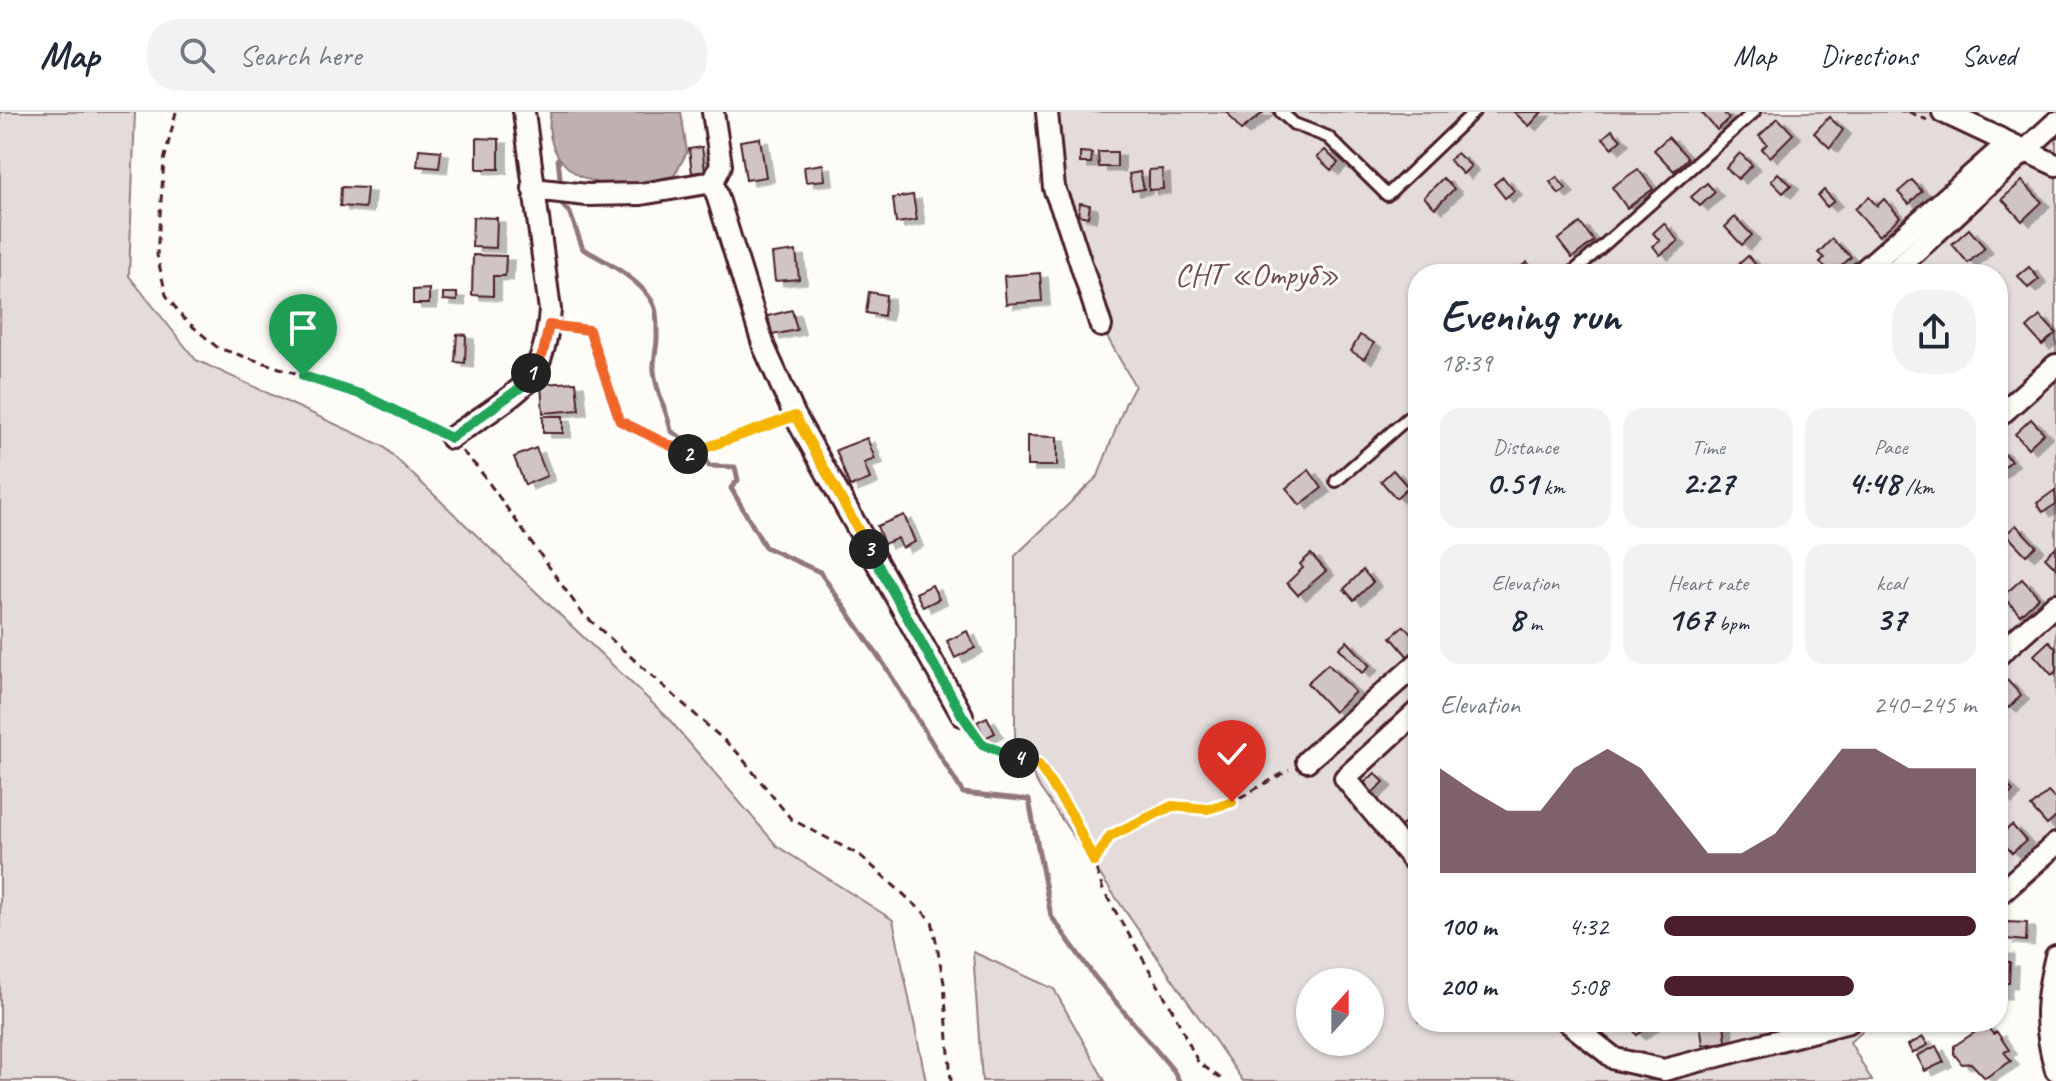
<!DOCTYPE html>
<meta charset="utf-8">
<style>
:root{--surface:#fff;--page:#f2f2f3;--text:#1f2937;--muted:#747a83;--line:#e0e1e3;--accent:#4a1f2b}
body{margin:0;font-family:Caveat,sans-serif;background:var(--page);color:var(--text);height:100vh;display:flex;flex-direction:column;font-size:30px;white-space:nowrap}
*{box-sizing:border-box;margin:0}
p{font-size:26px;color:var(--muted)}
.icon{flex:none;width:44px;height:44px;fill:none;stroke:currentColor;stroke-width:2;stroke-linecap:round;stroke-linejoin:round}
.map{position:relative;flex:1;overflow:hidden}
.sheet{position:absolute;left:1408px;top:152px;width:600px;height:768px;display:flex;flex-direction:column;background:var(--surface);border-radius:32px;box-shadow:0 2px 6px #0004}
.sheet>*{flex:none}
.needle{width:52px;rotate:21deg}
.tools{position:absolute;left:1296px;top:856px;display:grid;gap:16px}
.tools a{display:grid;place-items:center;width:88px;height:88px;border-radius:50%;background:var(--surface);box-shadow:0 2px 6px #0004;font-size:40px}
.pin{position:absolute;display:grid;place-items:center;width:68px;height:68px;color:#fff;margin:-82px -34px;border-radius:50% 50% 50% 0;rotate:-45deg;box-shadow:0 0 8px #0007}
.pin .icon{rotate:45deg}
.km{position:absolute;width:40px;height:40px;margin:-20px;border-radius:50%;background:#222;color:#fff;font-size:22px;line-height:40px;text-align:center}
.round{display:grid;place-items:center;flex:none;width:84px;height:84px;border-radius:32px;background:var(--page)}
.summary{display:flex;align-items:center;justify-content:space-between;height:136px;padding:0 32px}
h1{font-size:44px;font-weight:600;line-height:60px}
.stats{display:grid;grid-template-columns:repeat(3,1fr);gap:12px;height:136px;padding:8px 32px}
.stats div{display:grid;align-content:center;border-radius:20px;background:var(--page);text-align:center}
.stats b{font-size:34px;font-weight:600}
.stats small{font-size:22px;font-weight:400}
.stats p{font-size:22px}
.chart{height:224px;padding:16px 32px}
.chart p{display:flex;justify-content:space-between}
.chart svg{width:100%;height:144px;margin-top:8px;fill:var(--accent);opacity:.7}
ul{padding:0 32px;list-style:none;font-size:26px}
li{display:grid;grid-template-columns:128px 96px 1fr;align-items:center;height:60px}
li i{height:20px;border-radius:10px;background:var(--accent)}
header{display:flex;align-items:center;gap:48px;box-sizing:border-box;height:112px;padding:0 40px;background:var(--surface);border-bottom:2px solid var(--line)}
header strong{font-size:38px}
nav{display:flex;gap:44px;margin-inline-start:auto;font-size:28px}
.search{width:560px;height:72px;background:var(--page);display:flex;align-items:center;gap:20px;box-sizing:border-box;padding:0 28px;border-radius:32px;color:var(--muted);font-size:30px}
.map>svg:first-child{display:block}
</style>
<header>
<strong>Map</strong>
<div class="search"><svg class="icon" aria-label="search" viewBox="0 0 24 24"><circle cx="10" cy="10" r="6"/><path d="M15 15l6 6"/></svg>Search here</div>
<nav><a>Map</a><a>Directions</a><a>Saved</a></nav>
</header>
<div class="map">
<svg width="2056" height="969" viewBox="0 0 2056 969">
<defs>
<filter id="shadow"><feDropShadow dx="8" dy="4.5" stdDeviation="0" flood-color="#0004"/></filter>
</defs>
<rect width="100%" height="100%" fill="#fdfcf7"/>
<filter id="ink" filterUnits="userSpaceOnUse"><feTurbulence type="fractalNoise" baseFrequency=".0125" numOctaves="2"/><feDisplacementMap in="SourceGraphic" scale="16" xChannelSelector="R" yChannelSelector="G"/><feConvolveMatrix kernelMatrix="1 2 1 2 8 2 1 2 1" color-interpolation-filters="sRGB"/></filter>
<g filter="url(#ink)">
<g fill="#e3dcda" stroke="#967e82" stroke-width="2" fill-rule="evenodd">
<polygon points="0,0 135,0 129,164 196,248 383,334 668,606 777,734 893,808 926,969 0,969"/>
<path d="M1047 0H1940L2013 37 1875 162H1418V910H1872L1850 930 1872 969H1243L1040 676 1015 629V444L1098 364 1126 290 1135 274 1101 214 1068 112ZM1310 870H1370V930H1310Z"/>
<polygon points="2056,4 2056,749 1998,800 1998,162 1880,162"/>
<polygon points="973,840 1054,877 1105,969 982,969"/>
</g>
<path fill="#c0b1b1" stroke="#91777b" stroke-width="2" d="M551 0H681L687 40 674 64C658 67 640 72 624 73 580 76 541 46 551 0Z"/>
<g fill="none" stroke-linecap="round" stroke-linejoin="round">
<g stroke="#91777b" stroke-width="5">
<polyline points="558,47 560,65"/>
<path d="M556 87 570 101 583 137C604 148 647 171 655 196 657 203 657 214 657 221 658 234 653 246 654 259 656 280 667 298 671 319L696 335"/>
<polyline points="704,346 709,354 735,355 738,368 731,376 765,435 820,460 885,554 963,681 1029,688 1051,804 1094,864 1173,958 1179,969"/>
</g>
</g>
<g fill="#d0c5c4" stroke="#4a1f2b" stroke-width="2" filter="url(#shadow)">
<polygon points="1227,0 1264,0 1241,18"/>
<polygon points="1514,0 1542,0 1529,14"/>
<polygon points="1701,0 1723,0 1729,7 1717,18"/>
<polygon points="1829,5 1843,18 1830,36 1814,21"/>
<polygon points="1778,6 1793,22 1770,45 1762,37 1767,32 1759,24"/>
<polygon points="1612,18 1621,28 1612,36 1603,26"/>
<polygon points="1668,25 1688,46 1674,59 1654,38"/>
<polygon points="477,26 499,27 499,57 477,57"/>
<polygon points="760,26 766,65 746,68 740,29"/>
<polygon points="702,35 705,59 692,61 689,37"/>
<polygon points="419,37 441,39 439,56 417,54"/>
<polygon points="1325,38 1338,51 1331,58 1317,45"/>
<polygon points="1080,40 1092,41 1091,51 1080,51"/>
<polygon points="1098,40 1117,40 1117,55 1099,55"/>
<polygon points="1457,41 1471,54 1463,62 1449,48"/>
<polygon points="1740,41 1752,53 1738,67 1726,56"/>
<polygon points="823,52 825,68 806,70 804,55"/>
<polygon points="1162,57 1163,77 1149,78 1149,58"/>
<polygon points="1638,57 1653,77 1627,96 1612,75"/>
<polygon points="1140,60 1144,77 1132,79 1129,62"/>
<polygon points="1778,61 1791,73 1783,81 1771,69"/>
<polygon points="1503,65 1514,79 1505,86 1494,72"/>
<polygon points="1557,65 1566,77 1559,82 1550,70"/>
<polygon points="1443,66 1454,77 1435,96 1424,85"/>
<polygon points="1912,68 1922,79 1909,92 1898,80"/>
<polygon points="2022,69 2042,90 2022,109 2002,87"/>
<polygon points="1707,71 1715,80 1700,94 1691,85"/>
<polygon points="341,75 367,76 365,96 340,94"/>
<polygon points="1824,78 1834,89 1827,95 1818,84"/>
<polygon points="913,83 917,108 896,111 893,86"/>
<polygon points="1869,85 1877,94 1884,87 1900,105 1879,124 1855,97"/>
<polygon points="1080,91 1090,93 1088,105 1078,103"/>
<polygon points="473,105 497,106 496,136 472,135"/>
<polygon points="1735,105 1752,123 1742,133 1725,115"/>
<polygon points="1580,111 1594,129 1572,146 1558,128"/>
<polygon points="1664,111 1678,129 1660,143 1653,134 1660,129 1653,121"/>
<polygon points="1969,117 1985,136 1968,151 1952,132"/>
<polygon points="1832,127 1851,145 1833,162 1820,150 1824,146 1818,141"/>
<polygon points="796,139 799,167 775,169 772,142"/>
<polygon points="473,143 506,144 505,164 493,164 493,184 472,183"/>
<polygon points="1748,144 1764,162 1728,162"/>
<polygon points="1527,150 1537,162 1511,162"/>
<polygon points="2029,155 2039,167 2028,176 2018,164"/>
<polygon points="1040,161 1042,189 1006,192 1004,164"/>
<polygon points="429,177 429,192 413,192 413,178"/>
<polygon points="869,180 886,183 884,204 866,201"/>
<polygon points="443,181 457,181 457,189 443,188"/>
<polygon points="792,198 797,218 772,223 768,204"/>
<polygon points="2040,204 2056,221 2042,233 2027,216"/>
<polygon points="457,222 466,223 465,251 455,250"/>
<polygon points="1360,223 1374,231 1364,247 1351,239"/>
<polygon points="576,270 579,298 543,301 541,272"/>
<rect x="543" y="304" width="20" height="17"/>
<polygon points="2031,307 2044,321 2028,336 2015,322"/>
<polygon points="1027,324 1057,325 1057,354 1027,354"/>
<polygon points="867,326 875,347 864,351 870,367 850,375 836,338"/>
<polygon points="536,336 547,364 525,373 514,345"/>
<polygon points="2000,337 2011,349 1998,361 1998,339"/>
<polygon points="1309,358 1322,376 1300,393 1286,376"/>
<polygon points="1393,358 1408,375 1396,386 1381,369"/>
<polygon points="2055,378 2056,392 2043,400 2037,391"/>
<polygon points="904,403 915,430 902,436 898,426 884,432 877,414"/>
<polygon points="2016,413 2036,434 2026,443 2006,422"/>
<polygon points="2056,435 2056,456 2045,445"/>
<polygon points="1311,442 1326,459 1298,483 1287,471 1303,456 1300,452"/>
<polygon points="1363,458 1373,470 1354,488 1344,477"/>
<polygon points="2022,467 2039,485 2020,503 2003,484"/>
<polygon points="932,473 939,487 923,495 916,481"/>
<polygon points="1404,514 1418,530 1418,538 1409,546 1391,525"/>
<polygon points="967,519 975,536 955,546 947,529"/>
<polygon points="1347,529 1370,554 1362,561 1339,536"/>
<polygon points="2049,529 2056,537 2056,559 2052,563 2034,543"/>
<polygon points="1328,552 1355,580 1334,600 1307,571"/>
<polygon points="2007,568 2021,583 2009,596 1998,585 1998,577"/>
<polygon points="987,605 995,621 985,626 977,610"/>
<polygon points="1375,661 1384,670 1369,684 1360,675"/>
<polygon points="2002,667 2013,679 2004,687 1998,680 1998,670"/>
<polygon points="2048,680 2056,688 2056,705 2047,713 2031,695"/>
<polygon points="1406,709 1418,720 1418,725 1409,735 1394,722"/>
<polygon points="2012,713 2026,729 2012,741 1998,725"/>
<polygon points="2007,810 2027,811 2026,829 2006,827"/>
<polygon points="1998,838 2006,838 2005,850 2010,850 2009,871 2004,871 2003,882 1998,882"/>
<polygon points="1627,910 1655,910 1637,923"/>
<polygon points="1724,910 1726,930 1703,933 1700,911"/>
<polygon points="1986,913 1993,922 1997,920 2009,938 2004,940 2011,949 1985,966 1971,951 1962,952 1954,942 1954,934"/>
<polygon points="1923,925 1928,933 1912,941 1908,933"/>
<polygon points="1936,934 1944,950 1925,959 1917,944"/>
</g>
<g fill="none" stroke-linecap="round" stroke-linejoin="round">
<defs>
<g id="service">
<polyline points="1281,0 1294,12 1328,25 1387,83 1474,0"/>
<polyline points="1571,162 1754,0"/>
<polyline points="1336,369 1418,297"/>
</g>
<g id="minor">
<polyline points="1047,0 1054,76 1068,112 1101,214"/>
<polyline points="1943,0 2056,53"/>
<polyline points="713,70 764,235 795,304 962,603"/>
<polyline points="533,77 587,83 641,82 713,70 721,53 713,0"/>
<polyline points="1860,162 2007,32"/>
<polyline points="1891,162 2056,10"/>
<polyline points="1998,305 2056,253"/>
<path d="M451 326C474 309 502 294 523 274 542 256 548 223 550 198L524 0"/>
<polyline points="1998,543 2056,492"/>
<polyline points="1418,599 1345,666 1418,754"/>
<polyline points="1307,649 1418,551"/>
<polyline points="1998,783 2056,732"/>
<path d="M2056 844C2045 889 2043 913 2056 958"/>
<polyline points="1568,910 1615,947 1664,958 1849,910"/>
</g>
</defs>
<use href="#service" stroke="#4a1f2b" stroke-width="16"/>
<use href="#minor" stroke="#4a1f2b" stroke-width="26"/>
<g stroke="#4a1f2b" stroke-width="3" stroke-dasharray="8 6" stroke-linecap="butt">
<polyline points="176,0 164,49 157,143 166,183 183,206 218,236 363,283 435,317"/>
<polyline points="1909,0 1927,8"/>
<polyline points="567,215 589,218 620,309 687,342 776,311"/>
<polyline points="462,339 479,357 582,501 737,640 791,707 861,744 932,808 944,871 951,969"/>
<polyline points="974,619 983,633 1038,652 1072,703 1094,750 1103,778 1172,897 1198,950 1224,969"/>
<polyline points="1095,749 1110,724 1172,694 1207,697 1232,690 1289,658"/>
</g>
<use href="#service" stroke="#fdfcf7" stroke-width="10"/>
<use href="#minor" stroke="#fdfcf7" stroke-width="20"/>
</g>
</g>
<g fill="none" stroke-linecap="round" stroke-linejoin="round" filter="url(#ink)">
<defs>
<polyline id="split-1" points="303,264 363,283 451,326 524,273 531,261"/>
<polyline id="split-2" points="531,261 543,241 549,213 589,218 620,309 688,342"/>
<polyline id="split-3" points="688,342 795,304 869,437"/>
<polyline id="split-4" points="869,437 962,603 983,633 1019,646"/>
<polyline id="split-5" points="1019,646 1038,652 1072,703 1094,750 1110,724 1172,694 1207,697 1232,690"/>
</defs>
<use href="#split-1" stroke="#fff" stroke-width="16"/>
<use href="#split-2" stroke="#fff" stroke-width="16"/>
<use href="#split-3" stroke="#fff" stroke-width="16"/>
<use href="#split-4" stroke="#fff" stroke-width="16"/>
<use href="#split-5" stroke="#fff" stroke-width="16"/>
<use href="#split-1" stroke="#22a559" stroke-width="10"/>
<use href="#split-2" stroke="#f0652b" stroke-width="10"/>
<use href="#split-3" stroke="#f5b400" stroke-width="10"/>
<use href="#split-4" stroke="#22a559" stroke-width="10"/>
<use href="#split-5" stroke="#f5b400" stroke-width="10"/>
</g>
<g text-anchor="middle" stroke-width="6" stroke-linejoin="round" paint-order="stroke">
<g font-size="32" fill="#704e57" stroke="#fdfcf7">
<text x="1257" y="173">СНТ «Отруб»</text>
</g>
</g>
</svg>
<div class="tools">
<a><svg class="needle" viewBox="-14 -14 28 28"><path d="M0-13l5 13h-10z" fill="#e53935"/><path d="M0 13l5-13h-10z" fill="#747a83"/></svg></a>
</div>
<div class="pin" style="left:303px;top:264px;background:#1e9e55"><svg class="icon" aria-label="arrive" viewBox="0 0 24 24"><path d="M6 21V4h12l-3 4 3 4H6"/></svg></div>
<div class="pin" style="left:1232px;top:690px;background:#d93025"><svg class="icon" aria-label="check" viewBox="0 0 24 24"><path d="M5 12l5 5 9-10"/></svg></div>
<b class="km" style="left:531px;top:261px">1</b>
<b class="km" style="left:688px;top:342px">2</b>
<b class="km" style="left:869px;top:437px">3</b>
<b class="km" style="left:1019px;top:646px">4</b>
<section class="sheet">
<div class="summary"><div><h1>Evening run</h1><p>18:39</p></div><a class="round"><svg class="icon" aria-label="share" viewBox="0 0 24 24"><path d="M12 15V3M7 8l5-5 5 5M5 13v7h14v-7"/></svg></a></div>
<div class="stats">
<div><p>Distance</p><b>0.51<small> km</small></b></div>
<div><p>Time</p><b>2:27</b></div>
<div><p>Pace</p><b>4:48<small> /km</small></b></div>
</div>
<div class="stats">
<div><p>Elevation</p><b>8<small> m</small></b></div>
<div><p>Heart rate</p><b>167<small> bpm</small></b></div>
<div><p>kcal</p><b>37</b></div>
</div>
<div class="chart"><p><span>Elevation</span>240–245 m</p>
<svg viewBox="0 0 160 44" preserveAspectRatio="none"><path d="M0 44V12L10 19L20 25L30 25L40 12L50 6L60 12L70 25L80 38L90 38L100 32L110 19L120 6L130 6L140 12L150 12L160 12V44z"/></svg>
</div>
<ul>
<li><b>100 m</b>4:32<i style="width:100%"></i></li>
<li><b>200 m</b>5:08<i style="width:61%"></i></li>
</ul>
</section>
</div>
